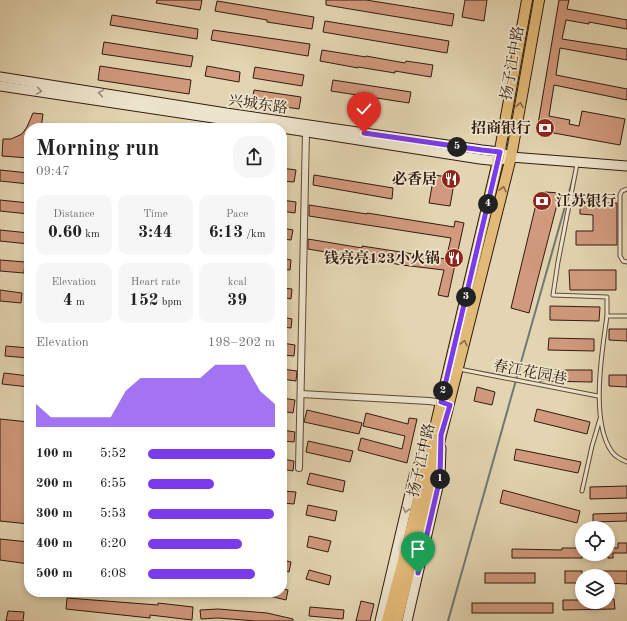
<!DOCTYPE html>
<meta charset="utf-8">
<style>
:root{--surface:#fff;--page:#f6f6f6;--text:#222;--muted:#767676;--accent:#7c3aed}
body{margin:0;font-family:"Old Standard TT","Noto Serif SC",serif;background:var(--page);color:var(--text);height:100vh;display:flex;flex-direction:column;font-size:15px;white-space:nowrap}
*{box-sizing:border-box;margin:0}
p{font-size:13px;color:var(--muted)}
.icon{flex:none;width:22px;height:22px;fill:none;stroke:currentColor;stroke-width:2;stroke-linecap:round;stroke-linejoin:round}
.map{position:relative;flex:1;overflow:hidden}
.details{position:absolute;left:24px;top:123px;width:263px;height:474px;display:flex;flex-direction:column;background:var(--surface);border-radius:16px;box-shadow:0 2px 6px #0003}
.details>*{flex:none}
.buttons{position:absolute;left:575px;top:521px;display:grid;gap:8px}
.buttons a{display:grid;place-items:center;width:40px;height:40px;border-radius:50%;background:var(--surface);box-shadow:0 2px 6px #0003;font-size:20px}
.pin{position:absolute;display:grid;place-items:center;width:34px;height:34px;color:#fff;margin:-41px -17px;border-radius:50% 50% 50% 0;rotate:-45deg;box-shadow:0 0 4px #0007}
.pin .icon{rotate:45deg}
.km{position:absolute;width:20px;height:20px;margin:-10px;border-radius:50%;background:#222;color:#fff;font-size:11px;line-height:20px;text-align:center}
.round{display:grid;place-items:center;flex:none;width:42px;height:42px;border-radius:16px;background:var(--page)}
.head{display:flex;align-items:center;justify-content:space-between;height:68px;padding:0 12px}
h1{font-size:22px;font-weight:700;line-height:30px}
.stats{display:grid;grid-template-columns:repeat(3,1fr);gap:6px;height:68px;padding:4px 12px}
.stats div{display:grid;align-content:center;border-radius:10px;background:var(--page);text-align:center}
.stats b{font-size:17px;font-weight:700}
.stats small{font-size:11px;font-weight:400}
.stats p{font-size:11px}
.chart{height:112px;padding:8px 12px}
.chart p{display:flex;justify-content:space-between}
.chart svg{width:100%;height:72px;margin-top:4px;fill:var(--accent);opacity:.7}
ul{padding:0 12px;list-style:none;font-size:13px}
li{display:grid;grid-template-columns:64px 48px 1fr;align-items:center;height:30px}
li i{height:10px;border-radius:5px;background:var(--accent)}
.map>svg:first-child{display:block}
</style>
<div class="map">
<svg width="627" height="621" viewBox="0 0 627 621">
<rect width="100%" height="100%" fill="#e3d5b1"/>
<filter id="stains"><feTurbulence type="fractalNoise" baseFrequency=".005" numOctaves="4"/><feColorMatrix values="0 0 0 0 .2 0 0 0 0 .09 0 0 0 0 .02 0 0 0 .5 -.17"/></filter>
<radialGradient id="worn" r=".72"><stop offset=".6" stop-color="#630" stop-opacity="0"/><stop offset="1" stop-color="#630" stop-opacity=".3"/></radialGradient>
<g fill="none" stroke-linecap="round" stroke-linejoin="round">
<polyline stroke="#707874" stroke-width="2" points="448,621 573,178"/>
</g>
<g fill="#d1997d" stroke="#321b10">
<polygon points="157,0 202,0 200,10 156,3"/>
<polygon points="326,0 366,0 454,14 452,26 326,5"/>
<polygon points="465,0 487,0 484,21 462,17"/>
<polygon points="559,0 569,0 567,9 627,20 627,29 589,22 589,24 566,20 562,39 627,49 627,60 560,48 556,75 627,89 627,100 554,85 549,116 570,120 569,124 579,126 582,111 625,119 620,145 537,130"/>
<polygon points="217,1 314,17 312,29 267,22 267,20 215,11"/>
<polygon points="112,15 198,29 197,39 110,25"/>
<polygon points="325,21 449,41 447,53 323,32"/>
<polygon points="213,30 310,44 308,56 211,40"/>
<polygon points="104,42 193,56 191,67 102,54"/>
<polygon points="322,50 366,57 366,56 405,63 406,61 433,65 431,77 395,71 395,73 358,67 358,68 320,61"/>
<polygon points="100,66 191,80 189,94 98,80"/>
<polygon points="207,66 240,72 239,82 205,76"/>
<polygon points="255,67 304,75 302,86 253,78"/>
<polygon points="333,80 411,92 409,103 331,91"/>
<polygon points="254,90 301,97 299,109 252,102"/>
<polygon points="33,113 43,114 41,128 29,128 29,158 2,156 3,139 11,139 22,134 27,127"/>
<polygon points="282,168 296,170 294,182 282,181"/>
<polygon points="0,170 29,173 29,184 0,181"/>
<polygon points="314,175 393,188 392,199 313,185"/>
<polygon points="434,175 455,178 450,206 429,203"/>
<polygon points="545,192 560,193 529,313 511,308 538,196"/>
<polygon points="0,200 29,203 29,214 0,211"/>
<polygon points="282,200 296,202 295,213 282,211"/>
<polygon points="580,203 617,203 617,245 576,245 576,231 593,231 593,215 580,214"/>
<polygon points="309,205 367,214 367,213 454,227 455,221 464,223 448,297 438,295 444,270 402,265 308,249 308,239 362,248 362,246 446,259 451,238 309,216"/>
<polygon points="282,228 293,230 291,240 282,239"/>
<polygon points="0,230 29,233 29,244 0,241"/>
<polygon points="282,258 291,260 290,270 282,269"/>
<polygon points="0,260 25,262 24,273 0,271"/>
<polygon points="569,270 616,270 616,290 570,290"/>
<polygon points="282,288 292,289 291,299 282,297"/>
<polygon points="0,290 22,293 21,303 0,301"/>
<polygon points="550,306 600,307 599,321 550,320"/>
<polygon points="282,317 292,319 291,328 282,327"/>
<polygon points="609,329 627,329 627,341 609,340"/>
<polygon points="549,338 594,339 594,351 548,350"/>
<polygon points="282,343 295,345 294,356 282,355"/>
<polygon points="6,346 29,348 29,358 5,356"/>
<polygon points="282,369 297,371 296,381 282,379"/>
<polygon points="539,370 592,370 592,382 539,381"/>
<polygon points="4,373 29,376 29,387 2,384"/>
<polygon points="609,375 627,375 627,387 609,386"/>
<polygon points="477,387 495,392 492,405 474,401"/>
<polygon points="282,398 295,400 293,413 282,411"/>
<polygon points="537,409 590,422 587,434 534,421"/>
<polygon points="307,410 362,423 359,434 304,422"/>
<polygon points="366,413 408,424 409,418 417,419 407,463 358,450 361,438 402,449 405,436 363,426"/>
<polygon points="0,419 29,422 29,524 0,521"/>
<polygon points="282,430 295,432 294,442 282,441"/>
<polygon points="308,441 353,451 350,462 306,452"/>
<polygon points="516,449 581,462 578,473 514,460"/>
<polygon points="282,459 294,461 293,471 282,469"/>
<polygon points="310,473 345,481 343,492 307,484"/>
<polygon points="627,486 627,498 590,499 590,487"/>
<polygon points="503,490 580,511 577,523 500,503"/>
<polygon points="282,491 296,492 294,504 282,503"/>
<polygon points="308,505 337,511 335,521 306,515"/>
<polygon points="627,513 627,521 593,522 593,514"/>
<polygon points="309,536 331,541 328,552 307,547"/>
<polygon points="0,539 29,542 29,564 0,560"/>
<polygon points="618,543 627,543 627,553 613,553 613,558 608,558 608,548 618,548"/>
<polygon points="562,548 582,548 582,558 512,558 512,549 562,550"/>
<polygon points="282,560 291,562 289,572 282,570"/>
<polygon points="309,570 331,576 329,585 306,579"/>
<rect x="565" y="571" width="17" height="12"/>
<polygon points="594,571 627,571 627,584 608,583 608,576 594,576"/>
<rect x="485" y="573" width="50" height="10"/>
<polygon points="282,589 288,590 286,600 262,594 262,592 282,592"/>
<polygon points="67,598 158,605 158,603 193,607 192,620 150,615 150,618 66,609"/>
<polygon points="608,599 614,599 615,609 563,610 563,600 582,600 582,602 608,602"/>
<polygon points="361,601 374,604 370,621 356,621"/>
<rect x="472" y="603" width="81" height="10"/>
<polygon points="310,607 344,610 343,619 309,616"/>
<polygon points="218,609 267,613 293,619 293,621 256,621 218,618 201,619 200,610"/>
<polygon points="8,611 24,612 23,621 6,621"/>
</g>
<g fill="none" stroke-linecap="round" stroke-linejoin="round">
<defs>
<g id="lane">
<polyline points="577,164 558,262 553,295 607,297 607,316"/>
<polyline points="627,189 622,191 620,195 620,256 623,261 627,262"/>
<path d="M627 316H607C602 351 590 422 612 452 615 456 622 460 627 462"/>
<polyline points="459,369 598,396"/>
<polyline points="582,491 592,446 600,419"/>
</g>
<g id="street">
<polyline points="301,394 429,401 443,403"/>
<polyline points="299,468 306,132"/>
</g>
<g id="secondary">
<polyline points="0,77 226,113 482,150 500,152 511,157 627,166"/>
<polyline points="0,86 280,128"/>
<polyline points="282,128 480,159 498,161 504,159"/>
<polyline points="380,621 414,476 428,444"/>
<polyline points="407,621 440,478 441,448"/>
</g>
<g id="primary">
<polyline points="387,621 409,538 498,161 527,0"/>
<polyline points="397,621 418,537 441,435 511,157 539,0"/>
</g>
</defs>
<use href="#lane" stroke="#5e4a38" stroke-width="5"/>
<use href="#street" stroke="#5e4a38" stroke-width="8"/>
<use href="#secondary" stroke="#321b10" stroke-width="11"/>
<use href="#primary" stroke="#321b10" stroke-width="12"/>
<use href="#lane" stroke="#ede4cc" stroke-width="3"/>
<use href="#street" stroke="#ede4cc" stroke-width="6"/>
<use href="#secondary" stroke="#ede4cc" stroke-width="9"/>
<use href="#primary" stroke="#e2ba78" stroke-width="10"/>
</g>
<defs><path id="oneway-chevron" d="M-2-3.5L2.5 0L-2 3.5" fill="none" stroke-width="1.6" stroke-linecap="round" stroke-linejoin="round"/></defs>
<g stroke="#998a77">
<use href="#oneway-chevron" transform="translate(39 91) rotate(9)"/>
<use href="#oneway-chevron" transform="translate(101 93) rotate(-171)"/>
<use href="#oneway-chevron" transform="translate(406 510) rotate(104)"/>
</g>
<g stroke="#8a6a44">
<use href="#oneway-chevron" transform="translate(520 105) rotate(-80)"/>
<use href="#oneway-chevron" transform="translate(503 189) rotate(-76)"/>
<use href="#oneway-chevron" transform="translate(464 343) rotate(-76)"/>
</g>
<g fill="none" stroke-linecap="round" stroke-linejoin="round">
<defs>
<polyline id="route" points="364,133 482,150 500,152 441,402 450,405 441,435 440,478 418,573"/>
</defs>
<use href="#route" stroke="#fff" stroke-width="8"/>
<use href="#route" stroke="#7c3aed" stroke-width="5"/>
</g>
<defs>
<symbol id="bank-disc" viewBox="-11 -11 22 22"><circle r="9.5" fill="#8f2418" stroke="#ede4cc"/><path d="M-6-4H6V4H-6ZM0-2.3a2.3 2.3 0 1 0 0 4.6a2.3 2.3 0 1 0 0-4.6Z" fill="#fff"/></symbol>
<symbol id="restaurant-disc" viewBox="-11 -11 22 22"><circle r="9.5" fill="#8f2418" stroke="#ede4cc"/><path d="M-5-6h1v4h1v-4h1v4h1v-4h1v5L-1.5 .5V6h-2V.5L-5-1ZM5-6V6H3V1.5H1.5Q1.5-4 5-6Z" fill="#fff"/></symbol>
</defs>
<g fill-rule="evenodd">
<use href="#bank-disc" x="534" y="117" width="22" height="22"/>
<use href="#restaurant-disc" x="440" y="168" width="22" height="22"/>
<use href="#bank-disc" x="531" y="190" width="22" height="22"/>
<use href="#restaurant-disc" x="443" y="247" width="22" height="22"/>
</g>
<g text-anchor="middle" stroke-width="3.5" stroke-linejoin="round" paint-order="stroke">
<g font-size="15" fill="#321b10" stroke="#ede4cc">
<text transform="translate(512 63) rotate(-80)" y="5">扬子江中路</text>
<text transform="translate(258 104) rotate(8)" y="5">兴城东路</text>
<text transform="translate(530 372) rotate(11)" y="5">春江花园巷</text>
<text transform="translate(421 460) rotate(-77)" y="5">扬子江中路</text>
</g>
<g font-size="15" font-weight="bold" fill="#321b10" stroke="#ede4cc" text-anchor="end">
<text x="531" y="133">招商银行</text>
<text x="437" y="184">必香居</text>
<text x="556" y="206" text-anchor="start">江苏银行</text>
<text x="440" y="263">钱亮亮123小火锅</text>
</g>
</g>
<rect width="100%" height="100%" filter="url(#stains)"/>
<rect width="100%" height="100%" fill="url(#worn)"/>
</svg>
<div class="buttons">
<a><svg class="icon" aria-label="locate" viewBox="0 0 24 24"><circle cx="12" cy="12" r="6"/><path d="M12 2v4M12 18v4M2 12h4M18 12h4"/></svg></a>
<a><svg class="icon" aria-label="layers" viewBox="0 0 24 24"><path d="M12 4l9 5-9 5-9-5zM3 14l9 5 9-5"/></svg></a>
</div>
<div class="pin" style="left:418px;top:573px;background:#1e9e55"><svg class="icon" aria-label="arrive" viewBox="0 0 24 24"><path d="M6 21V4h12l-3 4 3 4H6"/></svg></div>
<div class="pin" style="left:364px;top:133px;background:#d93025"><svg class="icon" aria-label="check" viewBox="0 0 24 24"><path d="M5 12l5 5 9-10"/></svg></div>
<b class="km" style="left:440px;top:479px">1</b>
<b class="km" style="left:443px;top:391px">2</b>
<b class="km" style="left:466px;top:297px">3</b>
<b class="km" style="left:488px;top:204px">4</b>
<b class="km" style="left:457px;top:147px">5</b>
<section class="details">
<div class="head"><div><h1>Morning run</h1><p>09:47</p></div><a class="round"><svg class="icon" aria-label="share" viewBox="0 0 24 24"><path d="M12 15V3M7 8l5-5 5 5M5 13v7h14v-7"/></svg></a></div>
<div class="stats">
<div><p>Distance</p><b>0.60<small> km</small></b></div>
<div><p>Time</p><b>3:44</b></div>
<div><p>Pace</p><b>6:13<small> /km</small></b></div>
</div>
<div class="stats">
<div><p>Elevation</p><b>4<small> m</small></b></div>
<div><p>Heart rate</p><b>152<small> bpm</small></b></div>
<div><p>kcal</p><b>39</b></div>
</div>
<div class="chart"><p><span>Elevation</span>198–202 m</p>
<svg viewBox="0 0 160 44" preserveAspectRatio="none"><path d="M0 44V30L10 38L20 38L30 38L40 38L50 38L60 22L70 14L80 14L90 14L100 14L110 14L120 6L130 6L140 6L150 22L160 30V44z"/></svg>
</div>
<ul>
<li><b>100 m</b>5:52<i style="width:100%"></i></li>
<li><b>200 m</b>6:55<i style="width:52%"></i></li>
<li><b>300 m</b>5:53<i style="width:99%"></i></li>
<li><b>400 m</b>6:20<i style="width:74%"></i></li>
<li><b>500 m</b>6:08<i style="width:84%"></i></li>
</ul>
</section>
</div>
